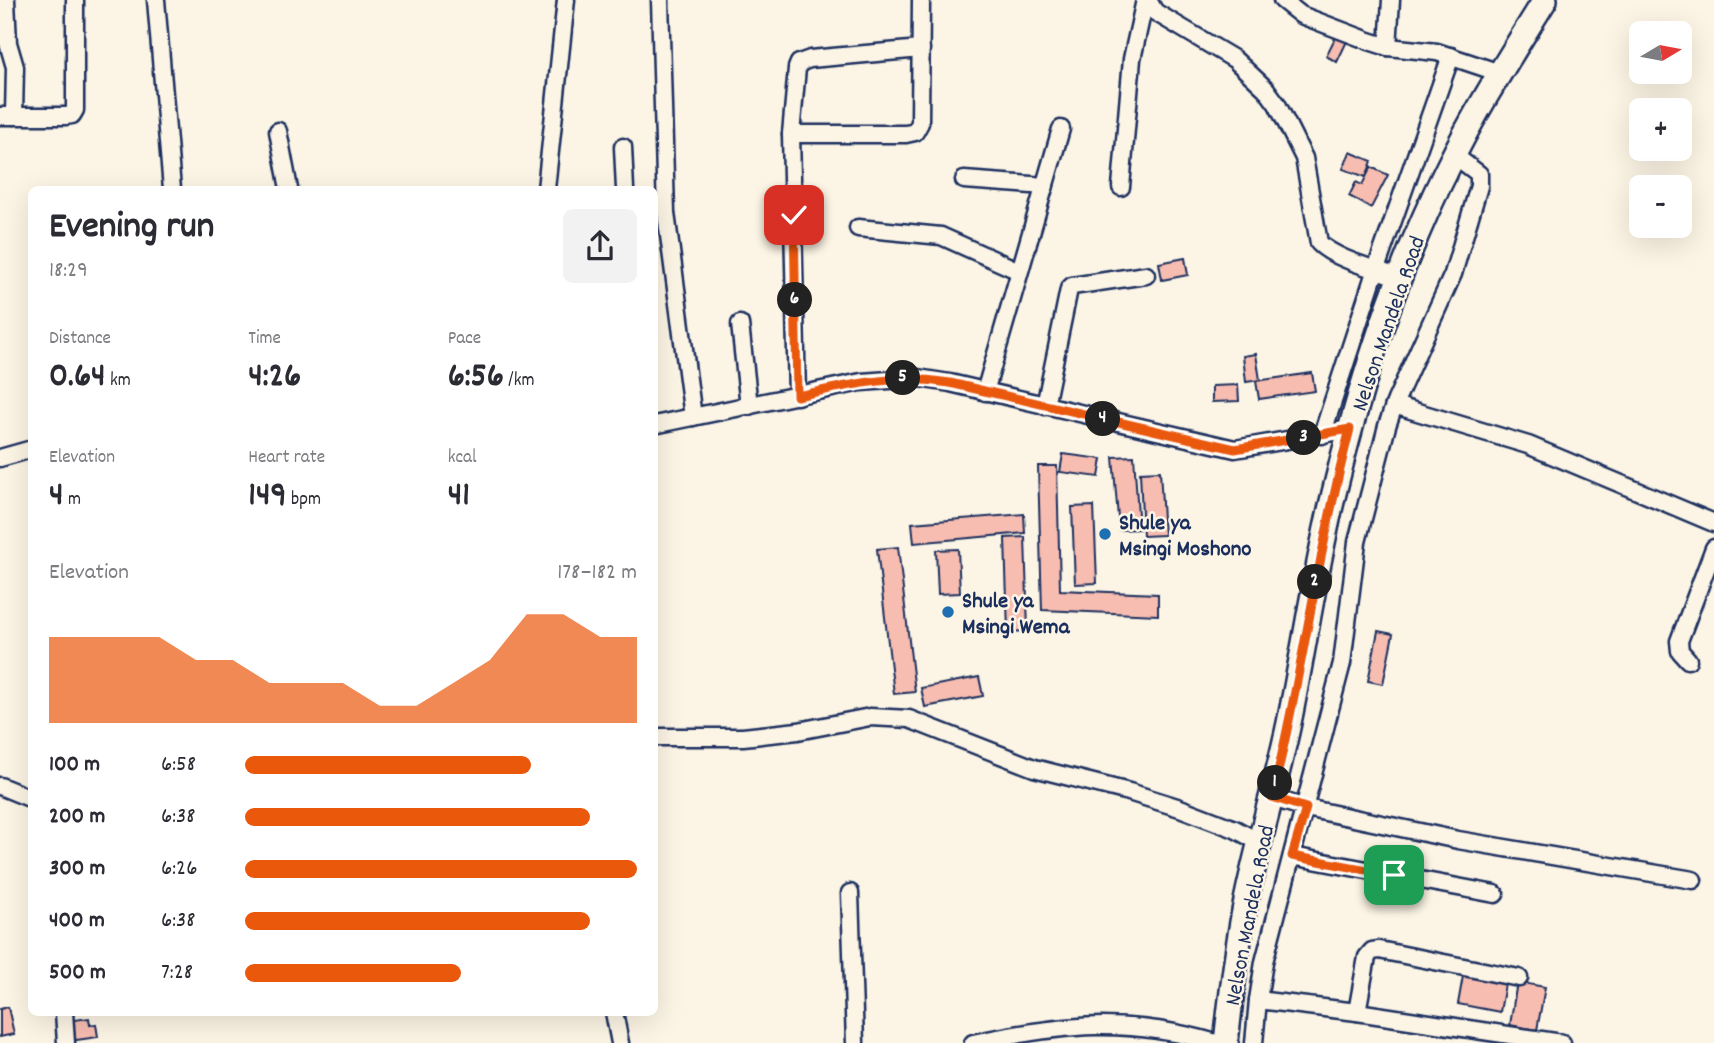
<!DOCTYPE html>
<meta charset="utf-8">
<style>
:root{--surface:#fff;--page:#f2f2f3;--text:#2b2b33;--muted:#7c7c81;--accent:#ea580c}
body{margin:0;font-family:Dekko,sans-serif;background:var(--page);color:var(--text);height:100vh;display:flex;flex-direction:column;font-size:26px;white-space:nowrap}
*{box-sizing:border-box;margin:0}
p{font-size:23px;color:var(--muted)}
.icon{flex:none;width:38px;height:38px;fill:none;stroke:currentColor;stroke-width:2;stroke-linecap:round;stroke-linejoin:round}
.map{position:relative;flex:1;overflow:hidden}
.side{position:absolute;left:28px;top:186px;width:630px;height:830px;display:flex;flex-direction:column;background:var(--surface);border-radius:10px;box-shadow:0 7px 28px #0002}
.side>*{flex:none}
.needle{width:46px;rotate:80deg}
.buttons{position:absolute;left:1629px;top:21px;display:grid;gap:14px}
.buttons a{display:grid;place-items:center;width:63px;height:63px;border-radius:10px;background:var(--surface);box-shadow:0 7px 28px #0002;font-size:35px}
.pin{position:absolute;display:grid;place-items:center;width:60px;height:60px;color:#fff;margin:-30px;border-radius:14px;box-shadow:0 4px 10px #0006}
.km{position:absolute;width:35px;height:35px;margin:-18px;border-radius:50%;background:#222;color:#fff;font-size:19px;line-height:35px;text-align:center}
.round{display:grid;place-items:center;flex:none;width:74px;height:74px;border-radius:10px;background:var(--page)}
.summary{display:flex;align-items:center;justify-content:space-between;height:119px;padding:0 21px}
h1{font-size:38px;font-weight:700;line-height:52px}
.stats{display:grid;grid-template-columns:repeat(3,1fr);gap:10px;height:119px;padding:7px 21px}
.stats div{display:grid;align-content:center}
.stats b{font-size:35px;font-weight:700}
.stats small{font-size:19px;font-weight:400}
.stats p{font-size:19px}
.chart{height:196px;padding:14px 21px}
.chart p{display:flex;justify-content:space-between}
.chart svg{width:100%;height:126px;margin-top:7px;fill:var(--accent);opacity:.7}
ul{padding:0 21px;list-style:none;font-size:23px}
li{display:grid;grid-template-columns:112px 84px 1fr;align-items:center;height:52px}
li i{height:18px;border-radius:9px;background:var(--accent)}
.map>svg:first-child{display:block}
</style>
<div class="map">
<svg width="1714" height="1043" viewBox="0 0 1714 1043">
<rect width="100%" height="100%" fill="#fcf5e5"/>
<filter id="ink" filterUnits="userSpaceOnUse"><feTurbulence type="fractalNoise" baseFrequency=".0143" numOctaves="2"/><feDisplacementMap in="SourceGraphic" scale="14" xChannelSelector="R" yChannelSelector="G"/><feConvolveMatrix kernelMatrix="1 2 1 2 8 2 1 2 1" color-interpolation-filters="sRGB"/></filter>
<g filter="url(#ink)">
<g fill="#f7bdb1" stroke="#1b2f5e" stroke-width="2">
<polygon points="1338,32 1349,37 1337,62 1326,56"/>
<polygon points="1350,152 1372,161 1366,177 1343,169"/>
<polygon points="1371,167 1388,175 1371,208 1349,196 1356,182 1362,185"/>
<polygon points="1185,258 1188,275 1162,280 1159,263"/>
<polygon points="1256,354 1260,380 1246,382 1243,356"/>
<polygon points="1312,373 1315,391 1259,399 1256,381"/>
<polygon points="1238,385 1239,401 1212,402 1212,386"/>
<polygon points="1063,454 1102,459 1099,477 1060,472"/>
<polygon points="1134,456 1139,529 1119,530 1113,457"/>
<polygon points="1038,466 1057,466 1060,590 1158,594 1158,615 1042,610"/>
<polygon points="1160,471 1164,535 1143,536 1140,472"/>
<polygon points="1094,506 1097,583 1075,584 1072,507"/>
<polygon points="1024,514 1025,533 914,543 912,523"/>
<polygon points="1025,537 1028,631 1008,632 1005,538"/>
<polygon points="898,547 915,692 894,694 877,549"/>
<polygon points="958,549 960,593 938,594 936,550"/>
<polygon points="1378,631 1393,634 1383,684 1368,681"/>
<polygon points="979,677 983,696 925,707 921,688"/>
<polygon points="1463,976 1505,984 1500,1012 1458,1004"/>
<polygon points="1517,982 1545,987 1537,1030 1510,1025"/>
<polygon points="8,1007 14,1034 0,1037 0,1009"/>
<polygon points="89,1018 90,1025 96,1024 98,1037 69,1041 66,1021"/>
</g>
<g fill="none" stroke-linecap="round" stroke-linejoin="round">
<defs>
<g id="minor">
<polyline points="6,0 8,43 15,67 14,116"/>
<polyline points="156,0 172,189"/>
<polyline points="660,0 666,213 693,417"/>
<path d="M1148 0 1155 12 1234 59 1266 89 1277 104 1304 158 1319 243C1336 260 1377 269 1400 278"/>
<polyline points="1282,0 1301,15 1369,41 1388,47 1437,52 1500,73"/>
<polyline points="1388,47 1391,0"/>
<polyline points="0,116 66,116 72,115 75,110 75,0"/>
<polyline points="278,131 289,189"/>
<polyline points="791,134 906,134 915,132 920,123 921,0"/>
<polyline points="623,147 625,189"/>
<polyline points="964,180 1045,186"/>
<polyline points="1121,187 1132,59 1145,0"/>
<polyline points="546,189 566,0"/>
<polyline points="858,228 941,236 1019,271"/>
<polyline points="740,324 749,406"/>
<polyline points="985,392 1061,129"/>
<polyline points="797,396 791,134 797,68 799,63 810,59 921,49"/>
<polyline points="1394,405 1528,445 1714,523"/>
<polyline points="1045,406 1069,289 1072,286 1146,275"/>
<polyline points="654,425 861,382 918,378 950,383 1235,449 1351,429"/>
<polyline points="1322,435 1376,269 1451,56"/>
<polyline points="0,458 32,449"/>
<polyline points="1688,660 1680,651 1679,641 1714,548"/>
<polyline points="654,737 743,737 798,731 870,717 909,719 1034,768 1129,792 1180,808 1235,829 1259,842"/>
<polyline points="0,786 32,799"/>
<polyline points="1272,798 1306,808 1458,840 1693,880"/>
<polyline points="1292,856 1495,894"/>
<polyline points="850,893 855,1043"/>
<polyline points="1258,1000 1357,1012 1562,1043"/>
<polyline points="64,1012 66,1043"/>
<polyline points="614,1012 620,1043"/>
<polyline points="1357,1012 1367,957 1372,951 1379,950 1519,978"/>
<path d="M973 1043C1063 1024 1127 1017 1216 1043"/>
<polyline points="1254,1043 1258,1000 1264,962 1342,663 1357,542 1387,426 1396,400 1453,274 1479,186 1479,174 1454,155"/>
</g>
<path id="secondary" d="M1226 1043C1231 997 1236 951 1245 906 1257 845 1276 785 1289 723 1305 644 1316 564 1336 485 1362 377 1398 267 1448 167 1476 109 1511 55 1545 0"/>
</defs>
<use href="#minor" stroke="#1b2f5e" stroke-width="21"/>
<use href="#secondary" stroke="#1b2f5e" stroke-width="28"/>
<use href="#minor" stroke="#fcf5e5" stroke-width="16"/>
<use href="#secondary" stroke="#fcf5e5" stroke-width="23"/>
</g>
</g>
<g fill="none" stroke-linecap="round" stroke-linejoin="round" filter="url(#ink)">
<defs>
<path id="route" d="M794 215 797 396C854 384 892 374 950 383L1235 449 1350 429C1318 551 1302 675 1272 797L1306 808 1292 856 1394 875"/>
</defs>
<use href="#route" stroke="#fff" stroke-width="14"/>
<use href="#route" stroke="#ea580c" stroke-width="9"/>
</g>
<g fill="#1f6fb2" stroke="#fcf5e5" stroke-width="2.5">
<circle cx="1105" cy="534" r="7"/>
<circle cx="948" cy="612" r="7"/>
</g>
<g text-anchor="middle" stroke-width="5" stroke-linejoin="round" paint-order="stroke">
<g font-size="23" fill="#1b2f5e" stroke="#fcf5e5">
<text transform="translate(1387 323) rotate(-71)" y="8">Nelson Mandela Road</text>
<text transform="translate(1248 915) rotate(-79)" y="8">Nelson Mandela Road</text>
</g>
<g font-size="23" font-weight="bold" fill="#1b2f5e" stroke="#fcf5e5" text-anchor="start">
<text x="1119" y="529">Shule ya<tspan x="1119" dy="26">Msingi Moshono</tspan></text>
<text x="962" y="607">Shule ya<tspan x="962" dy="26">Msingi Wema</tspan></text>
</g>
</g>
</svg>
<div class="buttons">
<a><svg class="needle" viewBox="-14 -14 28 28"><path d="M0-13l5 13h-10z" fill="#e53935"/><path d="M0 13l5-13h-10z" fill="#7c7c81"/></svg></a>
<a>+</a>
<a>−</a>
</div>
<div class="pin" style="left:1394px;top:875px;background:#1e9e55"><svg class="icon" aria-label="arrive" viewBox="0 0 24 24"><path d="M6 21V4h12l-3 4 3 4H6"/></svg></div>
<div class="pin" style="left:794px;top:215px;background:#d93025"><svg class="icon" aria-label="check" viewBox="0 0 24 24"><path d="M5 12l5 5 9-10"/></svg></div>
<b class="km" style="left:1275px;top:783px">1</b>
<b class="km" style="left:1315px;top:582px">2</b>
<b class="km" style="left:1304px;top:438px">3</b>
<b class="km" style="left:1103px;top:419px">4</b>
<b class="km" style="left:903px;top:378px">5</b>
<b class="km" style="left:795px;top:300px">6</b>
<section class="side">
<div class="summary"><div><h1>Evening run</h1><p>18:29</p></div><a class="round"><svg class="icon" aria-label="share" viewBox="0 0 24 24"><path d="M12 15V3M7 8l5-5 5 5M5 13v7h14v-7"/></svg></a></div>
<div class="stats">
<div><p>Distance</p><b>0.64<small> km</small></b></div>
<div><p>Time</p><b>4:26</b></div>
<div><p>Pace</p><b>6:56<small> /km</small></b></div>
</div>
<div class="stats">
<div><p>Elevation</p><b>4<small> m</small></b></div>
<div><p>Heart rate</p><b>149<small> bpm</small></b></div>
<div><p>kcal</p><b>41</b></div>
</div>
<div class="chart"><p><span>Elevation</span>178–182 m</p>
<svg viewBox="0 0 160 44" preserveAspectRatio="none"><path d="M0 44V14L10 14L20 14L30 14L40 22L50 22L60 30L70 30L80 30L90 38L100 38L110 30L120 22L130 6L140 6L150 14L160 14V44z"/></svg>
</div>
<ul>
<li><b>100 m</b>6:58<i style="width:73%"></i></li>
<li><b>200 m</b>6:38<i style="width:88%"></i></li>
<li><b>300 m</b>6:26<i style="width:100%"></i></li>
<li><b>400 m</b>6:38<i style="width:88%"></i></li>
<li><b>500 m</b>7:28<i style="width:55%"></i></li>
</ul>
</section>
</div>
